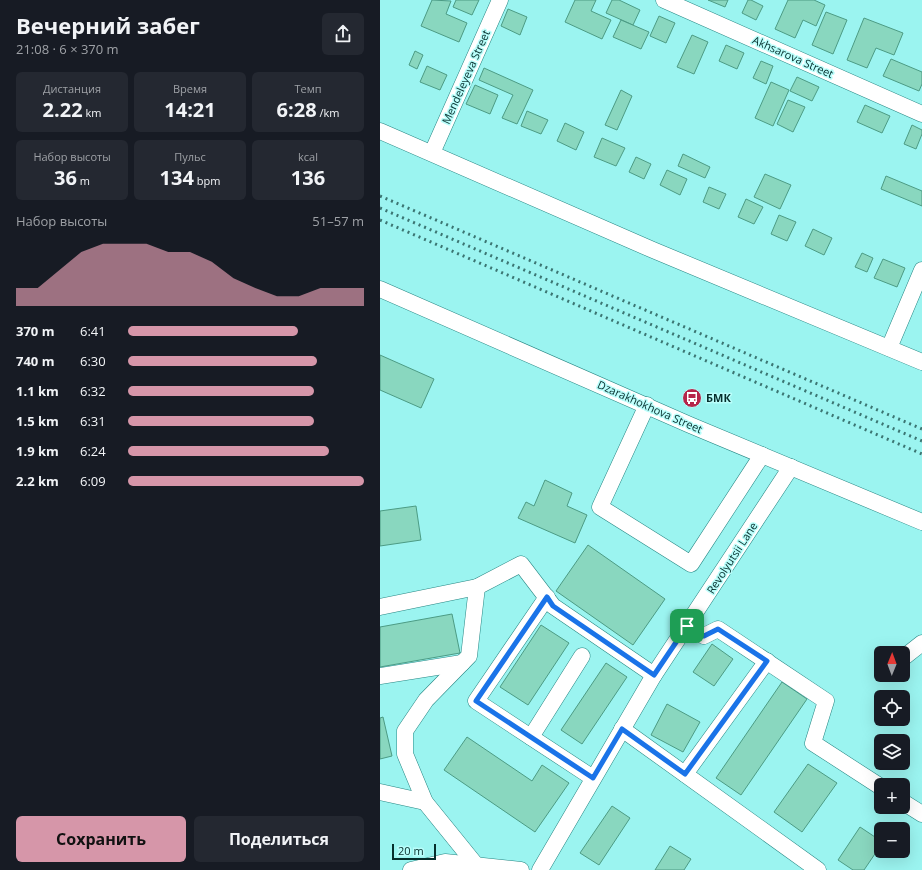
<!DOCTYPE html>
<html lang="ru">
<meta charset="utf-8">
<style>
:root{--surface:#171b24;--page:#242831;--text:#f1f3f6;--muted:#9ea1a6;--accent:#d696a9}
body{margin:0;font-family:"Open Sans",sans-serif;background:var(--page);color:var(--text);height:100vh;display:flex;flex-direction:column;font-size:15px;white-space:nowrap}
*{box-sizing:border-box;margin:0}
p{font-size:13px;color:var(--muted)}
.icon{flex:none;width:22px;height:22px;fill:none;stroke:currentColor;stroke-width:2;stroke-linecap:round;stroke-linejoin:round}
.map{position:relative;flex:1;overflow:hidden}
.details{display:flex;flex-direction:column;background:var(--surface);width:380px}
.details>*{flex:none}
.needle{width:26px;rotate:1deg}
.controls{position:absolute;left:494px;top:646px;display:grid;gap:8px}
.controls a{display:grid;place-items:center;width:36px;height:36px;border-radius:6px;background:var(--surface);box-shadow:0 4px 16px #0002;font-size:20px}
.scale{position:absolute;left:12px;bottom:10px;width:44px;box-sizing:border-box;padding-left:4px;border:2px solid #052e2c;border-top:0;font-size:11px;line-height:14px;white-space:nowrap;color:#052e2c;-webkit-text-stroke:3px #b9fefb;paint-order:stroke}
.pin{position:absolute;display:grid;place-items:center;width:34px;height:34px;color:#fff;margin:-17px;border-radius:8px;box-shadow:0 2px 6px #0006}
.round{display:grid;place-items:center;flex:none;width:42px;height:42px;border-radius:6px;background:var(--page)}
.headline{display:flex;align-items:center;justify-content:space-between;height:68px;padding:0 16px}
h1{font-size:22px;font-weight:700;line-height:30px}
.figures{display:grid;grid-template-columns:repeat(3,1fr);gap:6px;height:68px;padding:4px 16px}
.figures div{display:grid;align-content:center;border-radius:6px;background:var(--page);text-align:center}
.figures b{font-size:20px;font-weight:700}
.figures small{font-size:11px;font-weight:400}
.figures p{font-size:11px}
.chart{height:112px;padding:8px 16px}
.chart p{display:flex;justify-content:space-between}
.chart svg{width:100%;height:72px;margin-top:4px;fill:var(--accent);opacity:.7}
.button{display:flex;gap:8px;margin-top:auto;padding:8px 16px}
.button a{flex:1;height:46px;border-radius:6px;background:var(--accent);color:#111;font-size:16px;font-weight:700;line-height:46px;text-align:center}
.button a+a{background:var(--page);color:var(--text)}
ul{padding:0 16px;list-style:none;font-size:13px}
li{display:grid;grid-template-columns:64px 48px 1fr;align-items:center;height:30px}
li i{height:10px;border-radius:5px;background:var(--accent)}
main{display:flex;flex:1;min-height:0}
.map>svg:first-child{display:block}
</style>
<main>
<section class="details">
<div class="headline"><div><h1>Вечерний забег</h1><p>21:08 · 6 × 370 m</p></div><a class="round"><svg class="icon" aria-label="share" viewBox="0 0 24 24"><path d="M12 15V3M7 8l5-5 5 5M5 13v7h14v-7"/></svg></a></div>
<div class="figures">
<div><p>Дистанция</p><b>2.22<small> km</small></b></div>
<div><p>Время</p><b>14:21</b></div>
<div><p>Темп</p><b>6:28<small> /km</small></b></div>
</div>
<div class="figures">
<div><p>Набор высоты</p><b>36<small> m</small></b></div>
<div><p>Пульс</p><b>134<small> bpm</small></b></div>
<div><p>kcal</p><b>136</b></div>
</div>
<div class="chart"><p><span>Набор высоты</span>51–57 m</p>
<svg viewBox="0 0 160 44" preserveAspectRatio="none"><path d="M0 44V33L10 33L20 22L30 11L40 6L50 6L60 6L70 11L80 11L90 17L100 27L110 33L120 38L130 38L140 33L150 33L160 33V44z"/></svg>
</div>
<ul>
<li><b>370 m</b>6:41<i style="width:72%"></i></li>
<li><b>740 m</b>6:30<i style="width:80%"></i></li>
<li><b>1.1 km</b>6:32<i style="width:79%"></i></li>
<li><b>1.5 km</b>6:31<i style="width:79%"></i></li>
<li><b>1.9 km</b>6:24<i style="width:85%"></i></li>
<li><b>2.2 km</b>6:09<i style="width:100%"></i></li>
</ul>
<div class="button"><a>Сохранить</a><a>Поделиться</a></div>
</section>
<div class="map">
<svg width="542" height="870" viewBox="0 0 542 870">
<rect width="100%" height="100%" fill="#9bf4f0"/>
<g fill="#89d7bf" stroke="#4c9b84">
<polygon points="52,0 71,1 66,14 87,23 79,42 41,26"/>
<polygon points="76,0 99,0 92,15 73,7"/>
<polygon points="195,0 216,0 211,11 231,20 222,39 185,22"/>
<polygon points="232,0 239,0 260,10 253,25 226,13"/>
<polygon points="328,0 348,0 345,7"/>
<polygon points="368,0 371,0 383,6 376,20 362,13"/>
<polygon points="408,0 434,0 445,5 436,26 423,20 415,38 395,29"/>
<polygon points="128,9 147,17 140,35 121,26"/>
<polygon points="446,12 467,20 453,54 432,45"/>
<polygon points="279,16 295,23 286,43 270,36"/>
<polygon points="484,18 523,33 514,55 496,48 487,68 467,60"/>
<polygon points="241,20 269,32 261,49 233,37"/>
<polygon points="312,35 328,42 314,74 297,67"/>
<polygon points="346,45 364,53 357,69 339,61"/>
<polygon points="35,51 43,55 37,69 29,65"/>
<polygon points="511,59 542,72 542,84 539,91 503,76"/>
<polygon points="381,61 393,66 386,84 373,78"/>
<polygon points="47,66 67,75 60,90 40,82"/>
<polygon points="104,68 153,90 137,124 122,118 133,95 99,80"/>
<polygon points="417,77 439,87 432,101 410,91"/>
<polygon points="391,82 409,90 393,126 375,118"/>
<polygon points="95,85 118,95 110,114 86,104"/>
<polygon points="241,90 252,96 237,130 225,125"/>
<polygon points="408,100 425,107 413,132 397,124"/>
<polygon points="485,105 510,116 502,133 477,122"/>
<polygon points="147,111 168,120 161,134 141,126"/>
<polygon points="185,123 204,132 196,150 177,141"/>
<polygon points="532,125 542,130 542,134 536,149 524,144"/>
<polygon points="222,138 245,148 236,166 214,157"/>
<polygon points="303,154 330,167 325,178 298,166"/>
<polygon points="256,157 271,164 264,179 249,172"/>
<polygon points="287,170 307,179 300,195 280,185"/>
<polygon points="385,174 411,185 400,209 374,197"/>
<polygon points="506,176 542,191 542,206 501,189"/>
<polygon points="329,187 346,194 339,209 323,202"/>
<polygon points="366,199 383,207 374,224 358,217"/>
<polygon points="399,215 416,222 407,241 391,234"/>
<polygon points="433,229 452,238 444,255 425,246"/>
<polygon points="482,253 493,258 487,272 475,267"/>
<polygon points="503,259 525,268 517,287 494,278"/>
<polygon points="0,355 54,379 41,408 0,390"/>
<polygon points="165,480 192,493 187,506 207,515 195,543 138,518 146,502 154,506"/>
<polygon points="36,506 41,540 0,546 0,511"/>
<polygon points="208,545 285,599 253,645 176,591"/>
<polygon points="72,614 80,653 0,667 0,627"/>
<polygon points="161,625 189,643 148,705 120,687"/>
<polygon points="332,644 353,659 334,686 313,672"/>
<polygon points="226,663 247,677 202,744 181,730"/>
<polygon points="402,682 427,699 361,795 336,778"/>
<polygon points="287,704 320,722 303,752 271,735"/>
<polygon points="3,717 12,756 0,759 0,718"/>
<polygon points="87,737 152,781 162,765 189,783 155,832 64,770"/>
<polygon points="428,764 457,783 422,832 394,812"/>
<polygon points="232,806 250,818 219,865 200,853"/>
<polygon points="480,827 501,841 501,845 484,870 473,870 458,860"/>
<polygon points="290,846 311,859 304,870 275,870"/>
</g>
<g fill="none" stroke-linecap="round" stroke-linejoin="round">
<defs>
<g id="minor">
<polyline points="284,0 542,114"/>
<polyline points="0,131 273,250 542,362"/>
<polyline points="52,153 120,0"/>
<polyline points="0,289 310,425 542,522"/>
<polyline points="509,348 542,270"/>
<polyline points="267,405 220,507 311,564 382,455"/>
<polyline points="167,597 96,701 213,778"/>
<polyline points="0,607 97,587 141,564 173,606 274,675"/>
<polyline points="307,626 324,636 338,629 446,701 433,743 501,787"/>
<polyline points="523,658 542,643"/>
<polyline points="0,676 82,663"/>
<polyline points="242,729 438,870"/>
<polyline points="151,737 202,656"/>
<polyline points="305,774 387,661"/>
<polyline points="0,792 45,802"/>
<polyline points="523,802 542,814"/>
<polyline points="96,865 45,802 25,754 25,731 46,700 89,656 97,587"/>
<polyline points="31,870 65,862 141,870"/>
<polyline points="160,870 274,675 411,467"/>
</g>
</defs>
<use href="#minor" stroke="#268683" stroke-width="17"/>
<use href="#minor" stroke="#fff" stroke-width="16"/>
<g stroke="#3b7572" stroke-width="3" stroke-dasharray="2 4" stroke-linecap="butt">
<polyline points="0,196 542,429"/>
<polyline points="0,208 542,441"/>
<polyline points="0,220 542,454"/>
</g>
</g>
<g fill="none" stroke-linecap="round" stroke-linejoin="round">
<defs>
<polygon id="route" points="167,597 173,606 274,675 307,626 324,636 338,629 387,661 305,774 242,729 213,778 96,701"/>
</defs>
<use href="#route" stroke="#fff" stroke-width="8"/>
<use href="#route" stroke="#1a73e8" stroke-width="5"/>
</g>
<defs>
<symbol id="bus-disc" viewBox="-11 -11 22 22"><circle r="9.5" fill="#b6254a" stroke="#b9fefb"/><path d="M-5-6H5V4H4V6H2V4H-2V6H-4V4H-5ZM-3.5-4V0h7V-4ZM-3.5 1.2v1.5H-2V1.2ZM2 1.2v1.5H3.5V1.2Z" fill="#fff"/></symbol>
</defs>
<g fill-rule="evenodd">
<use href="#bus-disc" x="301" y="387" width="22" height="22"/>
</g>
<g text-anchor="middle" stroke-width="3" stroke-linejoin="round" paint-order="stroke">
<g font-size="11" fill="#052e2c" stroke="#b9fefb">
<text transform="translate(413 57) rotate(24)" y="4">Akhsarova Street</text>
<text transform="translate(86 77) rotate(-66)" y="4">Mendeleyeva Street</text>
<text transform="translate(270 407) rotate(24)" y="4">Dzarakhokhova Street</text>
<text transform="translate(352 558) rotate(-57)" y="4">Revolyutsii Lane</text>
</g>
<g font-size="11" font-weight="bold" fill="#052e2c" stroke="#b9fefb" text-anchor="start">
<text x="326" y="402">БМК</text>
</g>
</g>
</svg>
<div class="controls">
<a><svg class="needle" viewBox="-14 -14 28 28"><path d="M0-13l5 13h-10z" fill="#e53935"/><path d="M0 13l5-13h-10z" fill="#9ea1a6"/></svg></a>
<a><svg class="icon" aria-label="locate" viewBox="0 0 24 24"><circle cx="12" cy="12" r="6"/><path d="M12 2v4M12 18v4M2 12h4M18 12h4"/></svg></a>
<a><svg class="icon" aria-label="layers" viewBox="0 0 24 24"><path d="M12 4l9 5-9 5-9-5zM3 14l9 5 9-5"/></svg></a>
<a>+</a>
<a>−</a>
</div>
<div class="scale">20 m</div>
<div class="pin" style="left:307px;top:626px;background:#1e9e55"><svg class="icon" aria-label="arrive" viewBox="0 0 24 24"><path d="M6 21V4h12l-3 4 3 4H6"/></svg></div>
</div>
</main>
